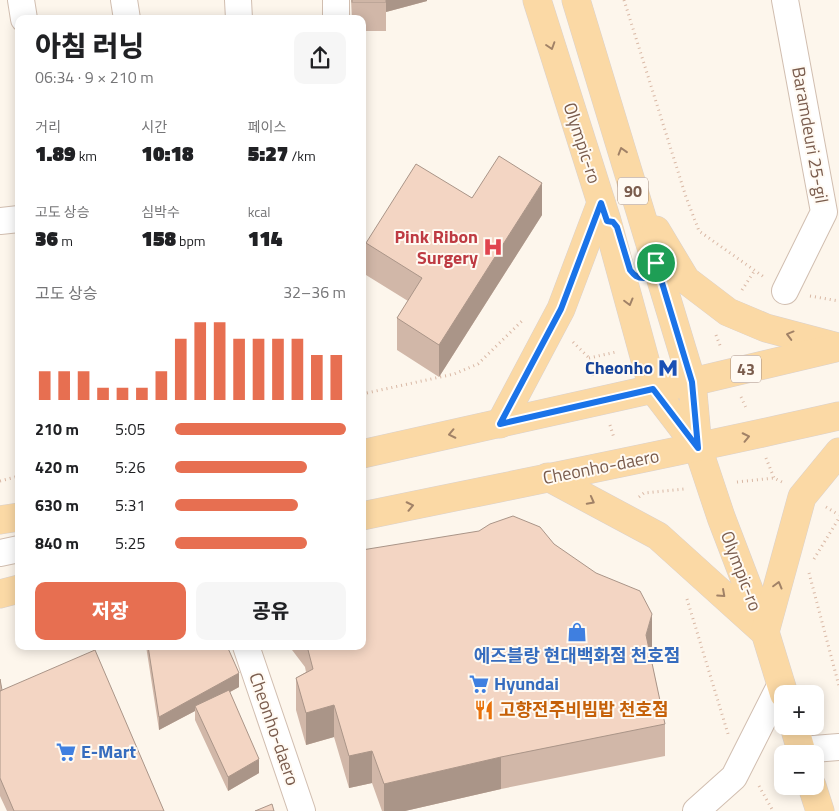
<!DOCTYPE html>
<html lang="ko">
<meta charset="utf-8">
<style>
:root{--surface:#fff;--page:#f6f6f6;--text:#202124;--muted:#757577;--accent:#e76f51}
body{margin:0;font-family:"Titillium Web","Noto Sans KR",sans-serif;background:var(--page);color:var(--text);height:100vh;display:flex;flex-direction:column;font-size:19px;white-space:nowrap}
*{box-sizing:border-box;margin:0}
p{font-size:16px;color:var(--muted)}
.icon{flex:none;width:28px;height:28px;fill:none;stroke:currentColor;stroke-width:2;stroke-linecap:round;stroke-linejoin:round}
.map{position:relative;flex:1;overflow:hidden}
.panel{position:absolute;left:15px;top:15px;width:351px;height:635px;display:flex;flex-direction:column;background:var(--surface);border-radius:10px;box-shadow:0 2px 12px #0003}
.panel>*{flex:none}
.fabs{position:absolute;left:774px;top:685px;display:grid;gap:10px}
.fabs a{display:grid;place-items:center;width:50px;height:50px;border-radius:10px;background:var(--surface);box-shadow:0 2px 12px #0003;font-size:25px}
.pin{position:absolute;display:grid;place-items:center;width:42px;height:42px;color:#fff;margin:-21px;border:2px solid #fff;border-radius:50%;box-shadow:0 1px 5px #0007}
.round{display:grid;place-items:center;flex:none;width:52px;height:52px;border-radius:10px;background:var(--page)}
.summary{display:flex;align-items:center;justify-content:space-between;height:85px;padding:0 20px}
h1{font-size:28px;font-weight:800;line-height:38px}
.figures{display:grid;grid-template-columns:repeat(3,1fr);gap:8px;height:85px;padding:5px 20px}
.figures div{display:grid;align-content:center}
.figures b{font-size:21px;font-weight:800}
.figures small{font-size:14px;font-weight:400}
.figures p{font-size:14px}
.chart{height:140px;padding:10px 20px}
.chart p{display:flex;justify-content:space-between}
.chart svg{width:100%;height:90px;margin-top:5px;stroke:var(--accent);stroke-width:6}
.primary-button{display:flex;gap:10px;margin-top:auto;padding:10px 20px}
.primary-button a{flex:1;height:58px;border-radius:10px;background:var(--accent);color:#fff;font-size:20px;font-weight:800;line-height:58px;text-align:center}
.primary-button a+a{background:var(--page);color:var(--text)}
ul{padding:0 20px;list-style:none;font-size:16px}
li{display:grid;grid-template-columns:80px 60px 1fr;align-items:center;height:38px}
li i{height:12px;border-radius:6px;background:var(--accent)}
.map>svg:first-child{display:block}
</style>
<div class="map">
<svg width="839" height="811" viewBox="0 0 839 811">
<rect width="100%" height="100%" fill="#fdf6ec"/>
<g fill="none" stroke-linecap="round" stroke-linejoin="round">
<defs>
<g id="minor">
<polyline points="21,0 24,19"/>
<polyline points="124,0 127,19"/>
<polyline points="238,0 239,19"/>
<polyline points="336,0 336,19"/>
<polyline points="0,221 19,219"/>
<polyline points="785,291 824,212 785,0"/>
<polyline points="0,553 19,549"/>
<polyline points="246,646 302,811"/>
<polyline points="801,750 839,747"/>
<polyline points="696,811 734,777 781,684"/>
</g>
<g id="major">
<polyline points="537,0 607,221 653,389 698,448"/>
<polyline points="576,0 692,382 698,448 721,517 765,632 784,694"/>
<polyline points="656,230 686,280 728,312 766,328 834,346"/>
<polyline points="500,424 561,309 601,203"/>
<polyline points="362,454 653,389 692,382 839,347"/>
<polyline points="548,477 658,536 761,629"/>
<path d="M362 516C521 483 681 452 839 416"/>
<polyline points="0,520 19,517"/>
<polyline points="0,594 19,589"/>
<polyline points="765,632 802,497 839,452"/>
<polyline points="794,726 802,754"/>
<polyline points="812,786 820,811"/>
</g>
</defs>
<use href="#minor" stroke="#d1beb0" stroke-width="28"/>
<use href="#major" stroke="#dad1cd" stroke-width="29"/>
<g stroke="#d9b8a5" stroke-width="3" stroke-dasharray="1 4" stroke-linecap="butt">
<polyline points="624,0 686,197 699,231 764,277"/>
<polyline points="742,290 755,270"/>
<polyline points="810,296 839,301"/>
<polyline points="716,335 721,348"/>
<polyline points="573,342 589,358 593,376"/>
<polyline points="589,358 616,352"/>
<polyline points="362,394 454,374 478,364 524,319"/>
<polyline points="741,397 747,410"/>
<polyline points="610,425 614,438"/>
<polyline points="766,458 774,478"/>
<polyline points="0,481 19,476"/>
<polyline points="737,482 774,478 782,482"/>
<polyline points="639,497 644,493 684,489"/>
<polyline points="826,507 839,515"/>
<polyline points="814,559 839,518"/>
<polyline points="809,573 839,686"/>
<polyline points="687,599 728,734"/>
<polyline points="759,786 773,811"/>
</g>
<use href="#minor" stroke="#fff" stroke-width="26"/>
<use href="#major" stroke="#fbd9a5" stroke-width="28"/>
</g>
<g fill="#d1b7a8">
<polygon points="351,0 427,0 427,1 386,12 386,31 362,31 362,19 352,19"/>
<polygon points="472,198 542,215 439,377 397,350 397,318 408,301 366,275 366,243"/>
<polygon points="554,544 652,646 650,654 665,724 665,756 501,789 405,811 382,811 372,783 349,788 334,737 306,745 296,710 296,678 306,672 305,667 289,646 362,646"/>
<polygon points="146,646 227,646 239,687 230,692 259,773 228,791 195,720 195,711 159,730"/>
<polygon points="0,679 2,690 164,811 7,811 0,796"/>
</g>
<g fill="#aa9588">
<polygon points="386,0 427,0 427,1 386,12"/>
<polygon points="542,183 542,215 439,377 439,345"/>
<polygon points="652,614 652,646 646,667 646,635"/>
<polygon points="239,673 239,687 197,710 195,706 195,711 159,730 159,717"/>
<polygon points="334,705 334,737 306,745 306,713"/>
<polygon points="372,751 372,783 349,788 349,756"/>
<polygon points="501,757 501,789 405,811 384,811 384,784"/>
<polygon points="259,759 259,773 228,791 228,777"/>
</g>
<g fill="#f3d5c3" stroke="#aa9588">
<rect x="352" y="0" width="34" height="2"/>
<polygon points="499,156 542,183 439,345 397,318 422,278 366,243 416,164 472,198"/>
<polygon points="513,516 540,527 554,544 596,573 640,591 652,614 646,635 665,724 501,757 384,784 372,751 349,756 334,705 306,713 296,678 313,669 307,646 362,646 362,550 479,531 490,524"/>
<polygon points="148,646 227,646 239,673 159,717"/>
<polygon points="95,650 164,811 14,811 0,778 0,691"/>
<polygon points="0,679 2,690 0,691"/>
<polygon points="229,690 259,759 228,777 195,706"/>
<polygon points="272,804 274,811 255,811"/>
</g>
<defs><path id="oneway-chevron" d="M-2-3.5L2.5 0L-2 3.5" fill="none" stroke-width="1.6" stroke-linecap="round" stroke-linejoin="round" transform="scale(1.25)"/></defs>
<g stroke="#a18267">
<use href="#oneway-chevron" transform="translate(551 46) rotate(72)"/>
<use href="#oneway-chevron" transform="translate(622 151) rotate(-107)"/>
<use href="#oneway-chevron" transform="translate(629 302) rotate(75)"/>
<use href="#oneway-chevron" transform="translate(790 335) rotate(-165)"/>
<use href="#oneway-chevron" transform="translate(452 434) rotate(168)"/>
<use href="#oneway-chevron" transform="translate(746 437) rotate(-12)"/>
<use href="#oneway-chevron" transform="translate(591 501) rotate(28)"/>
<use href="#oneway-chevron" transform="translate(410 506) rotate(-12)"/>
<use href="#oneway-chevron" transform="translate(778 585) rotate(-75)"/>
<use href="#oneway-chevron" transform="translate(722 594) rotate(42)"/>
</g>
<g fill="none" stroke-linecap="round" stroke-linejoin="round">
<defs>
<path id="route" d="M601 203 607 221 613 222 617 227 630 270C634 275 637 278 644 278L650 274 656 263 692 382 698 448 653 389 500 424 561 309Z"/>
</defs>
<use href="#route" stroke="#fff" stroke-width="10"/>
<use href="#route" stroke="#1a73e8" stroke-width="6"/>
</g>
<defs>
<symbol id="hospital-bare" viewBox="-9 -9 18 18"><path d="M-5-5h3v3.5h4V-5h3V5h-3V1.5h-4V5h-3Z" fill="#e0444e" stroke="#fffaf3" stroke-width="2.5" paint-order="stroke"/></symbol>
<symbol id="metro-bare" viewBox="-9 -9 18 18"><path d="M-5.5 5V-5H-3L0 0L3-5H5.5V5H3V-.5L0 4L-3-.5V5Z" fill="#1a4fb4" stroke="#fffaf3" stroke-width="2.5" paint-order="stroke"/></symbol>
<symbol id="shop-bare" viewBox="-9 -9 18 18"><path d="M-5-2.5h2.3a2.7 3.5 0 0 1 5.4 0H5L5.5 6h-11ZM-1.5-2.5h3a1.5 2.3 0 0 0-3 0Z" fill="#3f7fe0" stroke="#fffaf3" stroke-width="2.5" paint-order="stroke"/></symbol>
<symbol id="supermarket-bare" viewBox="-9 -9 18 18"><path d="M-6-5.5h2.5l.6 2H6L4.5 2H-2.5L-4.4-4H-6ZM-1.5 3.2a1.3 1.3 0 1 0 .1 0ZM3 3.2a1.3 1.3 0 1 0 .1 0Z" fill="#3f7fe0" stroke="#fffaf3" stroke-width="2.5" paint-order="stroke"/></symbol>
<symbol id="restaurant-bare" viewBox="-9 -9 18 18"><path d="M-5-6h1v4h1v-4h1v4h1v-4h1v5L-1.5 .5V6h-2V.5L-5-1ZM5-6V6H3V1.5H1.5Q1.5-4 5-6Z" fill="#e8710a" stroke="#fffaf3" stroke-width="2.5" paint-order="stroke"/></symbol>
</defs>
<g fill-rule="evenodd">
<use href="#hospital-bare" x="479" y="233" width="28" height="28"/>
<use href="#metro-bare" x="654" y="354" width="28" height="28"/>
<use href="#shop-bare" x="563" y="618" width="28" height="28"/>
<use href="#supermarket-bare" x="465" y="670" width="28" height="28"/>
<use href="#restaurant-bare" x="470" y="696" width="28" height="28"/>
<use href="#supermarket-bare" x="52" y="738" width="28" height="28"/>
</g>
<g text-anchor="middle" stroke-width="4" stroke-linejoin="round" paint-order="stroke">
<g fill="#fffaf3" stroke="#a28b7f" stroke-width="1">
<rect x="618" y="177.5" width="30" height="27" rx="4"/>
<rect x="731" y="355.5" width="30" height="27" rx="4"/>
</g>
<g font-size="16" font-weight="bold" fill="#7a5c4d">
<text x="633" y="197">90</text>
<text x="746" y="375">43</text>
</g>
<g font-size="18" fill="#7a5c4d" stroke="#fffaf3">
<text transform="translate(810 135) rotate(80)" y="6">Baramdeuri 25-gil</text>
<text transform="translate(582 143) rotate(72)" y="6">Olympic-ro</text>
<text transform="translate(601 467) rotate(-11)" y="6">Cheonho-daero</text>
<text transform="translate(741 571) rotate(69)" y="6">Olympic-ro</text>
<text transform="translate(274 729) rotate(71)" y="6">Cheonho-daero</text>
</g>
<g font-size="18" font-weight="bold" fill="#be3a42" stroke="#fffaf3" text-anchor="end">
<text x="478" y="243">Pink Ribon<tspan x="478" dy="21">Surgery</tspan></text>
</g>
<g font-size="18" font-weight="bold" fill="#164399" stroke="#fffaf3" text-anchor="end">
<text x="653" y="374">Cheonho</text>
</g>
<g font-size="18" font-weight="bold" fill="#366cbe" stroke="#fffaf3" text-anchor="start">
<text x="577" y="662" text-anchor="middle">에즈블랑 현대백화점 천호점</text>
<text x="494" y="690">Hyundai</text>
<text x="81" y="758">E-Mart</text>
</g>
<g font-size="18" font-weight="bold" fill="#c56008" stroke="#fffaf3" text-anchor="start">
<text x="499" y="716">고향전주비빔밥 천호점</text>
</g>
</g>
</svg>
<div class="fabs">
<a>+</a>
<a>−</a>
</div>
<div class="pin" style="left:656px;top:263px;background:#1e9e55"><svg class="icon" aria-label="arrive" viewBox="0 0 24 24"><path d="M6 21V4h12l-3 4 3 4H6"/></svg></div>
<section class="panel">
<div class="summary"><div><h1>아침 러닝</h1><p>06:34 · 9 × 210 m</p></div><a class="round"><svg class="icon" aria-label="share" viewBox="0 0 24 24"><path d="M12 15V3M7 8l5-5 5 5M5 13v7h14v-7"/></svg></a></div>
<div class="figures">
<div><p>거리</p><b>1.89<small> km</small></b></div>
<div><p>시간</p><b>10:18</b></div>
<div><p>페이스</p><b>5:27<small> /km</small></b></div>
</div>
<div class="figures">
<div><p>고도 상승</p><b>36<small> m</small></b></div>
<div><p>심박수</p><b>158<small> bpm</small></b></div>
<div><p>kcal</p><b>114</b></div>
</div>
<div class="chart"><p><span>고도 상승</span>32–36 m</p>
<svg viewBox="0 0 160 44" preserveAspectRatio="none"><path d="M5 44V30M15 44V30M25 44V30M35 44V38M45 44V38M55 44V38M65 44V30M75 44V14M85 44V6M95 44V6M105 44V14M115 44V14M125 44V14M135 44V14M145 44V22M155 44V22"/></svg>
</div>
<ul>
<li><b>210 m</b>5:05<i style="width:100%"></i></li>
<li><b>420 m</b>5:26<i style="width:77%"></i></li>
<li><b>630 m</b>5:31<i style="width:72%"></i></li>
<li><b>840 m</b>5:25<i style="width:77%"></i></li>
</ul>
<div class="primary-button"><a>저장</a><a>공유</a></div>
</section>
</div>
